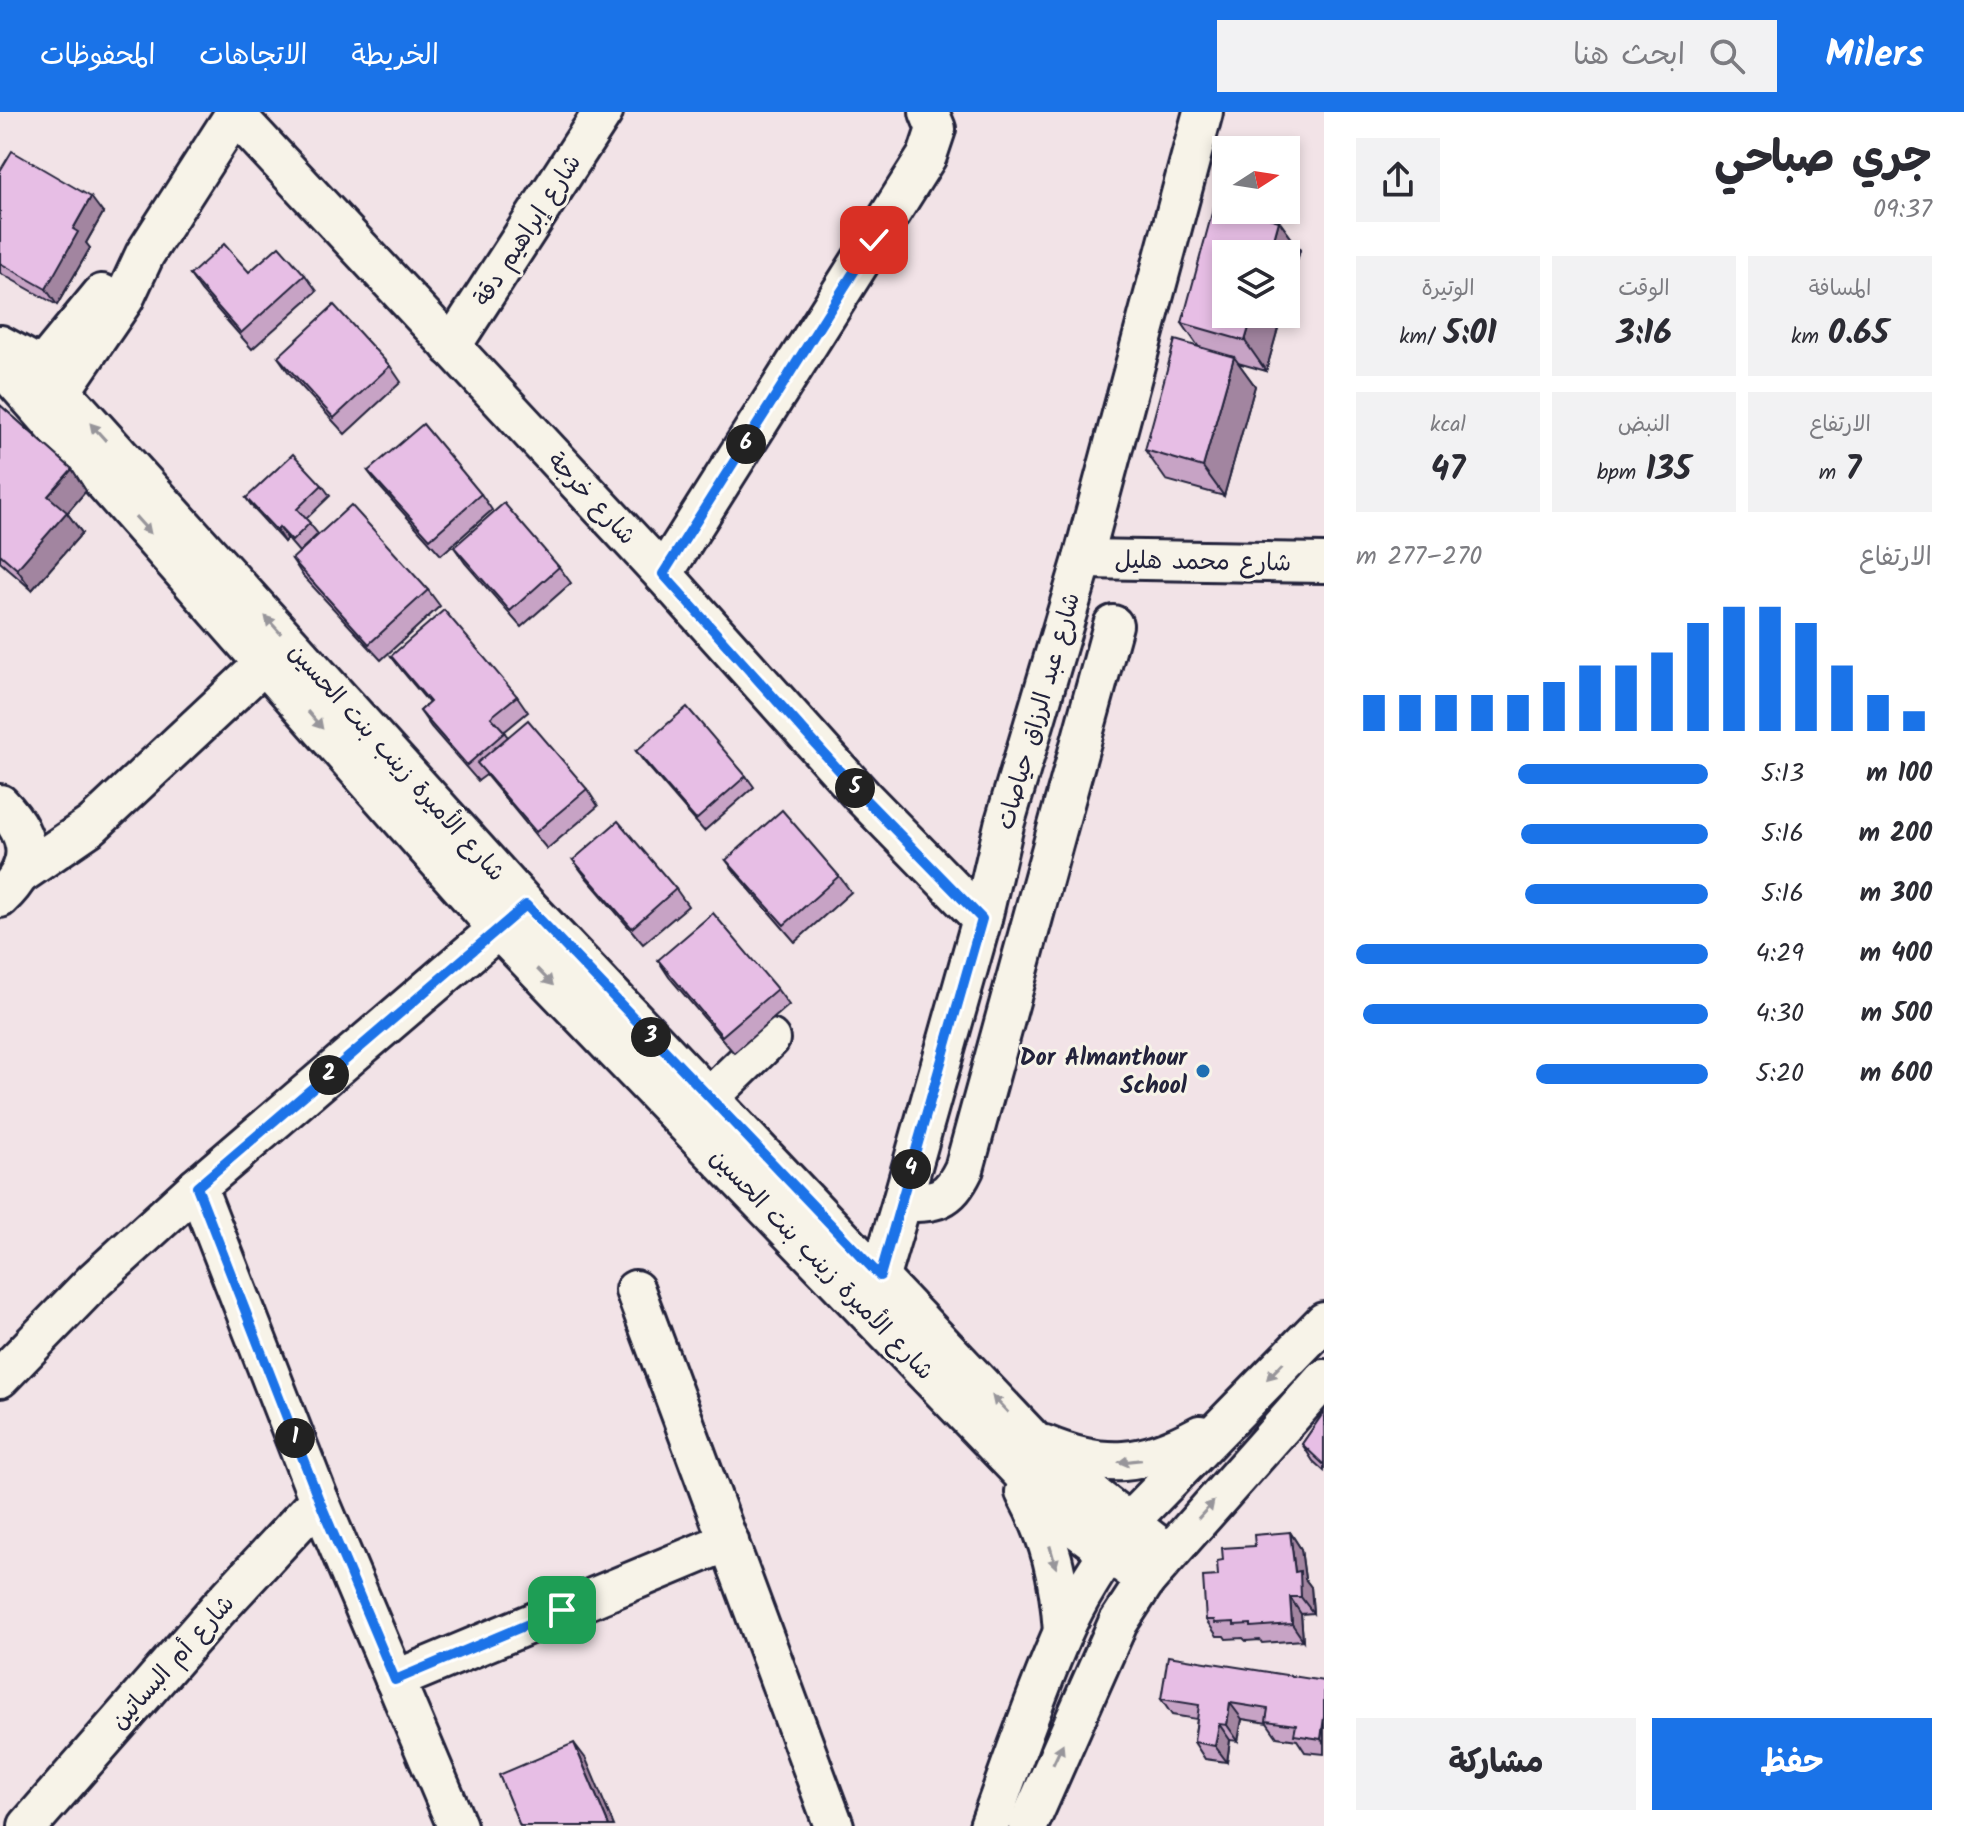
<!DOCTYPE html>
<html lang="ar">
<meta charset="utf-8">
<style>
:root{--surface:#fff;--page:#f2f2f3;--text:#2b2b33;--muted:#7c7c81;--accent:#1a73e8}
body{margin:0;font-family:Kalam,"Playpen Sans Arabic",sans-serif;background:var(--page);color:var(--text);direction:rtl;height:100vh;display:flex;flex-direction:column;font-size:30px;white-space:nowrap}
*{box-sizing:border-box;margin:0}
p{font-size:26px;color:var(--muted)}
.icon{flex:none;width:44px;height:44px;fill:none;stroke:currentColor;stroke-width:2;stroke-linecap:round;stroke-linejoin:round}
.map{position:relative;flex:1;overflow:hidden;direction:ltr}
.sheet{display:flex;flex-direction:column;background:var(--surface);width:640px}
.sheet>*{flex:none}
.needle{width:52px;rotate:78deg}
.buttons{position:absolute;left:1212px;top:24px;display:grid;gap:16px}
.buttons a{display:grid;place-items:center;width:88px;height:88px;border-radius:0px;background:var(--surface);box-shadow:0 4px 12px #0003;font-size:40px}
.pin{position:absolute;display:grid;place-items:center;width:68px;height:68px;color:#fff;margin:-34px;border-radius:16px;box-shadow:0 4px 12px #0006}
.km{position:absolute;width:40px;height:40px;margin:-20px;border-radius:50%;background:#222;color:#fff;font-size:22px;line-height:40px;text-align:center}
.round{display:grid;place-items:center;flex:none;width:84px;height:84px;border-radius:0px;background:var(--page)}
.head{display:flex;align-items:center;justify-content:space-between;height:136px;padding:0 32px}
h1{font-size:44px;font-weight:700;line-height:60px}
.figures{display:grid;grid-template-columns:repeat(3,1fr);gap:12px;height:136px;padding:8px 32px}
.figures div{display:grid;align-content:center;border-radius:0px;background:var(--page);text-align:center}
.figures b{font-size:34px;font-weight:700}
.figures small{font-size:22px;font-weight:400}
.figures p{font-size:22px}
.chart{height:224px;padding:16px 32px}
.chart p{display:flex;justify-content:space-between}
.chart svg{width:100%;height:144px;margin-top:8px;stroke:var(--accent);stroke-width:6}
.primary-button{display:flex;gap:16px;margin-top:auto;padding:16px 32px}
.primary-button a{flex:1;height:92px;border-radius:0px;background:var(--accent);color:#fff;font-size:32px;font-weight:700;line-height:92px;text-align:center}
.primary-button a+a{background:var(--page);color:var(--text)}
ul{padding:0 32px;list-style:none;font-size:26px}
li{display:grid;grid-template-columns:128px 96px 1fr;align-items:center;height:60px}
li i{height:20px;border-radius:10px;background:var(--accent)}
header{display:flex;align-items:center;gap:48px;box-sizing:border-box;height:112px;padding:0 40px;background:var(--accent);color:#fff}
header strong{font-size:38px}
nav{display:flex;gap:44px;margin-inline-start:auto;font-size:28px}
.search{width:560px;height:72px;background:var(--page);display:flex;align-items:center;gap:20px;box-sizing:border-box;padding:0 28px;border-radius:0px;color:var(--muted);font-size:30px}
main{display:flex;flex:1;min-height:0}
.map>svg:first-child{display:block}
</style>
<header>
<strong>Milers</strong>
<div class="search"><svg class="icon" aria-label="search" viewBox="0 0 24 24"><circle cx="10" cy="10" r="6"/><path d="M15 15l6 6"/></svg>ابحث هنا</div>
<nav><a>الخريطة</a><a>الاتجاهات</a><a>المحفوظات</a></nav>
</header>
<main>
<section class="sheet">
<div class="head"><div><h1>جري صباحي</h1><p>09:37</p></div><a class="round"><svg class="icon" aria-label="share" viewBox="0 0 24 24"><path d="M12 15V3M7 8l5-5 5 5M5 13v7h14v-7"/></svg></a></div>
<div class="figures">
<div><p>المسافة</p><b>0.65<small> km</small></b></div>
<div><p>الوقت</p><b>3:16</b></div>
<div><p>الوتيرة</p><b>5:01<small> /km</small></b></div>
</div>
<div class="figures">
<div><p>الارتفاع</p><b>7<small> m</small></b></div>
<div><p>النبض</p><b>135<small> bpm</small></b></div>
<div><p>kcal</p><b>47</b></div>
</div>
<div class="chart"><p><span>الارتفاع</span>270–277 m</p>
<svg viewBox="0 0 160 44" preserveAspectRatio="none"><path d="M5 44V33M15 44V33M25 44V33M35 44V33M45 44V33M55 44V29M65 44V24M75 44V24M85 44V20M95 44V11M105 44V6M115 44V6M125 44V11M135 44V24M145 44V33M155 44V38"/></svg>
</div>
<ul>
<li><b>100 m</b>5:13<i style="width:54%"></i></li>
<li><b>200 m</b>5:16<i style="width:53%"></i></li>
<li><b>300 m</b>5:16<i style="width:52%"></i></li>
<li><b>400 m</b>4:29<i style="width:100%"></i></li>
<li><b>500 m</b>4:30<i style="width:98%"></i></li>
<li><b>600 m</b>5:20<i style="width:49%"></i></li>
</ul>
<div class="primary-button"><a>حفظ</a><a>مشاركة</a></div>
</section>
<div class="map">
<svg width="1324" height="1714" viewBox="0 0 1324 1714">
<rect width="100%" height="100%" fill="#f2e3e7"/>
<filter id="ink" filterUnits="userSpaceOnUse"><feTurbulence type="fractalNoise" baseFrequency=".0125" numOctaves="2"/><feDisplacementMap in="SourceGraphic" scale="16" xChannelSelector="R" yChannelSelector="G"/><feConvolveMatrix kernelMatrix="1 2 1 2 8 2 1 2 1" color-interpolation-filters="sRGB"/></filter>
<g filter="url(#ink)">
<g fill="none" stroke-linecap="round" stroke-linejoin="round">
<defs>
<g id="minor">
<polyline points="235,2 663,462 863,685 982,807"/>
<polyline points="0,233 28,248 62,280 526,793 1033,1328 1096,1385 1168,1441"/>
<polyline points="451,235 603,0"/>
<polyline points="0,249 13,267 499,818 1072,1413 1146,1468"/>
<polyline points="24,277 102,182"/>
<polyline points="48,298 124,187 145,142 236,0"/>
<polyline points="1083,447 1324,451"/>
<polyline points="663,462 927,44 936,17 929,0"/>
<path d="M0 692C33 726 35 753 0 786"/>
<polyline points="22,761 92,713 265,551"/>
<polyline points="709,986 770,927"/>
<polyline points="197,1075 319,1388 457,1714"/>
<path d="M902 1090C936 1090 948 1090 964 1057L1113 513"/>
<polyline points="635,1178 834,1714"/>
<polyline points="868,1180 880,1164 902,1090 982,807 1004,713 1083,447 1203,0"/>
<polyline points="0,1266 95,1168 197,1075 518,800"/>
<path d="M1045 1333C1105 1358 1143 1354 1200 1323"/>
<path d="M1025 1380C1051 1428 1059 1465 1063 1519"/>
<polyline points="395,1568 729,1429"/>
<polyline points="28,1714 217,1498 319,1388"/>
<path d="M989 1714C1013 1649 1035 1583 1063 1520 1080 1481 1105 1446 1129 1410L1324 1210"/>
<polyline points="1028,1714 1118,1511 1146,1468 1324,1267"/>
</g>
</defs>
<use href="#minor" stroke="#22223b" stroke-width="44"/>
<use href="#minor" stroke="#f7f3e8" stroke-width="38"/>
</g>
<g fill="#c7a3c5" stroke="#22223b" stroke-width="2">
<polygon points="0,59 103,101 86,131 90,136 57,193 0,161"/>
<polygon points="1279,109 1300,138 1286,188 1286,142 1226,202 1282,202 1266,259 1238,251 1255,274 1224,384 1166,368 1145,338 1198,234 1182,211"/>
<polygon points="249,160 305,163 317,179 252,237 201,179 190,163"/>
<polygon points="278,245 390,254 401,270 345,322 289,261"/>
<polygon points="0,293 72,357 86,379 67,401 82,421 32,478 0,450"/>
<polygon points="368,359 481,382 492,398 441,443 380,375"/>
<polygon points="322,373 330,384 306,407 318,422 299,440 287,426 284,430 254,397 246,386"/>
<polygon points="454,435 559,455 571,471 521,515 465,451"/>
<polygon points="292,447 428,478 440,494 381,548 303,464"/>
<polygon points="391,544 517,584 528,600 504,620 508,625 587,677 598,694 547,737 486,663 478,669 431,615 420,599 429,591 403,560"/>
<polygon points="636,639 746,664 754,675 704,719 644,650"/>
<polygon points="573,748 676,777 688,794 643,832 585,764"/>
<polygon points="726,748 839,764 851,780 795,830 738,764"/>
<polygon points="658,848 777,877 789,893 734,941 669,865"/>
<polygon points="1324,1300 1324,1359 1313,1349 1302,1332"/>
<polygon points="1290,1420 1301,1437 1305,1467 1311,1475 1313,1501 1301,1502 1303,1528 1262,1531 1260,1528 1246,1529 1243,1526 1226,1527 1224,1524 1217,1524 1206,1508 1223,1448 1255,1434"/>
<polygon points="1324,1569 1324,1642 1305,1640 1297,1628 1277,1625 1267,1611 1242,1607 1238,1629 1230,1628 1227,1650 1205,1647 1194,1630 1197,1607 1172,1603 1161,1587"/>
</g>
<g fill="#a285a0" stroke="#22223b" stroke-width="2">
<polygon points="91,85 103,101 86,131 90,136 57,193 46,177 73,117"/>
<polygon points="1279,109 1300,138 1286,188 1286,142 1270,142"/>
<polygon points="1253,202 1282,202 1266,259 1245,229"/>
<polygon points="1234,245 1255,274 1224,384 1203,355"/>
<polygon points="72,357 86,379 67,401 82,421 32,478 17,457 48,384"/>
<polygon points="279,415 287,426 284,430 277,419"/>
<polygon points="1290,1420 1301,1437 1305,1467 1311,1475 1313,1501 1301,1485 1295,1460"/>
<polygon points="1290,1485 1301,1502 1303,1528 1292,1512"/>
<polygon points="1230,1591 1242,1607 1238,1629 1227,1613"/>
<polygon points="1324,1605 1324,1632 1321,1627"/>
<polygon points="1219,1612 1230,1628 1227,1650 1215,1634"/>
<polygon points="574,1631 586,1647 614,1714 609,1714"/>
</g>
<g fill="#e7bee5" stroke="#22223b" stroke-width="2">
<polygon points="12,39 91,85 73,117 78,120 46,177 0,151 0,59"/>
<polygon points="1215,90 1226,93 1226,98 1242,98 1279,109 1270,142 1226,142 1226,202 1253,202 1245,229 1182,211"/>
<polygon points="224,132 249,160 279,134 305,163 241,221 190,163"/>
<polygon points="334,193 390,254 334,306 278,245"/>
<polygon points="1175,228 1234,245 1203,355 1145,338"/>
<polygon points="0,293 72,357 48,384 67,400 17,457 0,442"/>
<polygon points="423,312 481,382 430,427 368,359"/>
<polygon points="293,342 322,373 297,397 310,411 292,429 279,415 277,419 246,386"/>
<polygon points="504,391 559,455 510,499 454,435"/>
<polygon points="351,393 428,478 369,532 292,447"/>
<polygon points="444,498 517,584 491,605 505,620 467,653 420,599 430,590 391,544"/>
<polygon points="687,595 746,664 696,708 636,639"/>
<polygon points="528,608 587,677 536,720 477,651"/>
<polygon points="782,698 839,764 784,813 726,748"/>
<polygon points="618,709 676,777 632,816 573,748"/>
<polygon points="713,801 777,877 722,924 658,848"/>
<polygon points="1324,1300 1324,1353 1302,1332"/>
<polygon points="1290,1420 1295,1460 1300,1459 1301,1485 1290,1485 1292,1512 1251,1515 1251,1512 1234,1513 1234,1510 1215,1511 1214,1508 1206,1508 1203,1465 1218,1464 1217,1449 1223,1448 1222,1436 1255,1434 1254,1423"/>
<polygon points="1168,1544 1324,1569 1324,1605 1321,1627 1294,1623 1296,1613 1266,1609 1268,1597 1230,1591 1227,1613 1219,1612 1215,1634 1194,1630 1199,1593 1161,1587"/>
<polygon points="574,1631 609,1714 520,1714 499,1663"/>
</g>
<defs><path id="oneway-solid" d="M-6-.8H1V-3.2L6.5 0L1 3.2V.8H-6Z" transform="scale(2)"/></defs>
<g fill="#97959a">
<use href="#oneway-solid" transform="translate(98 320) rotate(-132)"/>
<use href="#oneway-solid" transform="translate(143 413) rotate(48)"/>
<use href="#oneway-solid" transform="translate(273 513) rotate(-132)"/>
<use href="#oneway-solid" transform="translate(315 608) rotate(49)"/>
<use href="#oneway-solid" transform="translate(545 865) rotate(46)"/>
<use href="#oneway-solid" transform="translate(1275 1259) rotate(134)"/>
<use href="#oneway-solid" transform="translate(1000 1292) rotate(-133)"/>
<use href="#oneway-solid" transform="translate(1130 1349) rotate(173)"/>
<use href="#oneway-solid" transform="translate(1206 1398) rotate(-48)"/>
<use href="#oneway-solid" transform="translate(1053 1445) rotate(74)"/>
<use href="#oneway-solid" transform="translate(1058 1642) rotate(-65)"/>
</g>
</g>
<g fill="none" stroke-linecap="round" stroke-linejoin="round" filter="url(#ink)">
<defs>
<polyline id="route" points="562,1498 395,1568 319,1388 197,1075 526,793 880,1164 982,807 863,685 663,462 874,128"/>
</defs>
<use href="#route" stroke="#fff" stroke-width="16"/>
<use href="#route" stroke="#1a73e8" stroke-width="10"/>
</g>
<circle fill="#1f6fb2" stroke="#f7f3e8" stroke-width="3" cx="1203" cy="959" r="8"/>
<g text-anchor="middle" stroke-width="6" stroke-linejoin="round" paint-order="stroke">
<g font-size="24" fill="#22223b" stroke="#f7f3e8">
<text transform="translate(527 118) rotate(-57)" y="8">شارع إبراهيم دقة</text>
<text transform="translate(592 386) rotate(47)" y="8">شارع خرجة</text>
<text transform="translate(1203 449) rotate(1)" y="8">شارع محمد هليل</text>
<text transform="translate(1038 599) rotate(-74)" y="8">شارع عبد الرزاق حياصات</text>
<text transform="translate(397 650) rotate(48)" y="8">شارع الأميرة زينب بنت الحسين</text>
<text transform="translate(822 1152) rotate(46)" y="8">شارع الأميرة زينب بنت الحسين</text>
<text transform="translate(172 1550) rotate(-48)" y="8">شارع أم البساتين</text>
</g>
<g font-size="24" font-weight="bold" fill="#22223b" stroke="#f7f3e8" text-anchor="end">
<text x="1187" y="953">Dor Almanthour<tspan x="1187" dy="28">School</tspan></text>
</g>
</g>
</svg>
<div class="buttons">
<a><svg class="needle" viewBox="-14 -14 28 28"><path d="M0-13l5 13h-10z" fill="#e53935"/><path d="M0 13l5-13h-10z" fill="#7c7c81"/></svg></a>
<a><svg class="icon" aria-label="layers" viewBox="0 0 24 24"><path d="M12 4l9 5-9 5-9-5zM3 14l9 5 9-5"/></svg></a>
</div>
<div class="pin" style="left:562px;top:1498px;background:#1e9e55"><svg class="icon" aria-label="arrive" viewBox="0 0 24 24"><path d="M6 21V4h12l-3 4 3 4H6"/></svg></div>
<div class="pin" style="left:874px;top:128px;background:#d93025"><svg class="icon" aria-label="check" viewBox="0 0 24 24"><path d="M5 12l5 5 9-10"/></svg></div>
<b class="km" style="left:295px;top:1326px">1</b>
<b class="km" style="left:329px;top:963px">2</b>
<b class="km" style="left:651px;top:925px">3</b>
<b class="km" style="left:911px;top:1057px">4</b>
<b class="km" style="left:855px;top:676px">5</b>
<b class="km" style="left:746px;top:332px">6</b>
</div>
</main>
